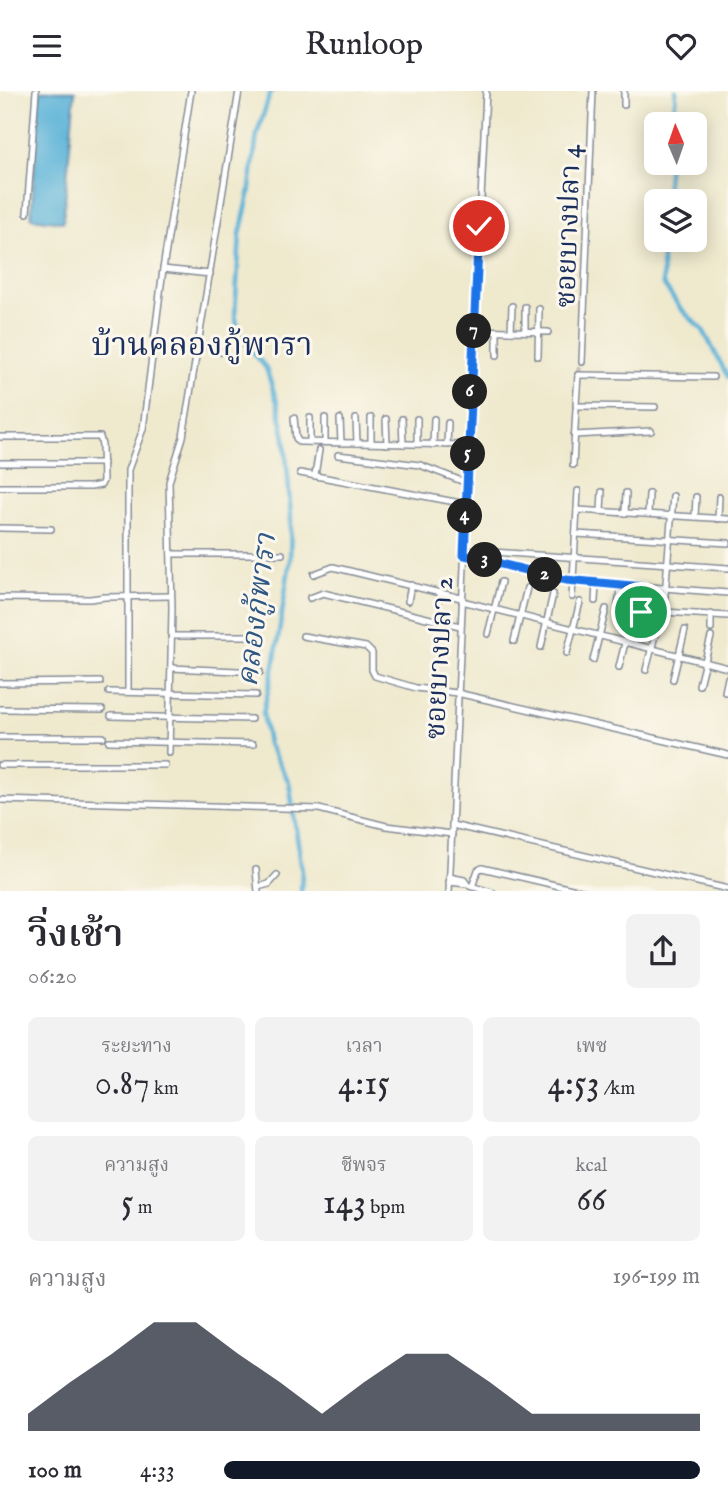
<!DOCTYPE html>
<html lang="th">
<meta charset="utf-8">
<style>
:root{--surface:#fff;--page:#f2f2f3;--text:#2b2b33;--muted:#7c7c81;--accent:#111827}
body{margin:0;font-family:"IM FELL English","Noto Serif Thai",serif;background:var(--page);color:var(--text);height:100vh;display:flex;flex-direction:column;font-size:26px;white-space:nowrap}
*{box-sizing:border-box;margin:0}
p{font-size:23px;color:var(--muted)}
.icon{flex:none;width:38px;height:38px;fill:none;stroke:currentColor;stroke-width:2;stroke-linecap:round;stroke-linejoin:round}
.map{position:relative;height:800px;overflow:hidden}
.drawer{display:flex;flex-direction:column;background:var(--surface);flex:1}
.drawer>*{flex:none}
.needle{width:46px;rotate:358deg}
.buttons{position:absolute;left:644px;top:21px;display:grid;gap:14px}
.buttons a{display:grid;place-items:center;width:63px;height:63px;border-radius:10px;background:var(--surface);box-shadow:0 4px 18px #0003;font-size:35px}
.pin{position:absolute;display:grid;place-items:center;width:60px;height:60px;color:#fff;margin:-30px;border:4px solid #fff;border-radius:50%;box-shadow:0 2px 7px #0007}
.km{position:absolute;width:35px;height:35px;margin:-18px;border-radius:50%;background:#222;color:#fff;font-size:19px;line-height:35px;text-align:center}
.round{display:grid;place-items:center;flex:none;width:74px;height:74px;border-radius:10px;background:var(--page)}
.summary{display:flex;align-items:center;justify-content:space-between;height:119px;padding:0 28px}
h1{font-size:38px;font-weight:600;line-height:52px}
.figures{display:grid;grid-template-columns:repeat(3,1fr);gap:10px;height:119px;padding:7px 28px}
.figures div{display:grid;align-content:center;border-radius:10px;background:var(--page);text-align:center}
.figures b{font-size:35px;font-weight:600}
.figures small{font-size:19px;font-weight:400}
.figures p{font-size:19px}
.chart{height:196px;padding:14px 28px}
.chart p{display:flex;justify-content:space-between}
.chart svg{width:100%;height:126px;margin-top:7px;fill:var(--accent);opacity:.7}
ul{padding:0 28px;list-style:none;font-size:23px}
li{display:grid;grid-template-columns:112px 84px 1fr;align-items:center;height:52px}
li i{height:18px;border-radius:9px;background:var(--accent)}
header{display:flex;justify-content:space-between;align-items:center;height:91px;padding:0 28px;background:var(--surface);font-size:32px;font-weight:600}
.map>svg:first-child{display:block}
</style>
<header><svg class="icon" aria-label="menu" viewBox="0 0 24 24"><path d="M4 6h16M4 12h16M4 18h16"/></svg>Runloop<svg class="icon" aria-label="heart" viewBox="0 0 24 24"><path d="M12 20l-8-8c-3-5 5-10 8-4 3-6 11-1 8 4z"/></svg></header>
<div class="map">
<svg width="728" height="801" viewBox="0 0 728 801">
<rect width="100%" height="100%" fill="#fbf7ec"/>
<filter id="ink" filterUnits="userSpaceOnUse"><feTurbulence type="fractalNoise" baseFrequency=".0143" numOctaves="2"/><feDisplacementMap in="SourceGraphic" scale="14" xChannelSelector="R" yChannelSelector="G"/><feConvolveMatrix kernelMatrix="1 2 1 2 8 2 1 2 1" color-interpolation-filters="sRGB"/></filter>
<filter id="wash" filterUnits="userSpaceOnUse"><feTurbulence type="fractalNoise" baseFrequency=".00686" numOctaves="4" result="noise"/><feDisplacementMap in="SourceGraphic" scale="28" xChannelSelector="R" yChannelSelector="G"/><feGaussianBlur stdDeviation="1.57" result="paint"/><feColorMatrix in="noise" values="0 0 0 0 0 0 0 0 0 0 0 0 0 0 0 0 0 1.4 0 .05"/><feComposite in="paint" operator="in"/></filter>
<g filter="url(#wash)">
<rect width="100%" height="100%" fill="#efe9ce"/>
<polygon fill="#5cb3d8" stroke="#3c719b" stroke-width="2" points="40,0 75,0 63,131 31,127"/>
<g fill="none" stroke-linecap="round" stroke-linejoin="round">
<g stroke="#5cb3d8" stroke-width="4.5">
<polyline points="271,0 257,43 249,104 240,143 235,223 239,244 266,277 278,314 285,347 291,427 290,470 274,574 263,622 268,653 289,691 302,780 301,801"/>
<polyline points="673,33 676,0"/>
<polyline points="665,110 669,72"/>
<polyline points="661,149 663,193 681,218 703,239 728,286"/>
</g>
</g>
</g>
<g filter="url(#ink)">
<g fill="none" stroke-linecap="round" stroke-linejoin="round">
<polyline stroke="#c5c4b8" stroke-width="5" stroke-dasharray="5 2.5" stroke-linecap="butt" points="578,281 582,271"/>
<defs>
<g id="minor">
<polyline points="624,14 624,0"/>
<polyline points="27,122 36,0"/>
<polyline points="163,178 210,183"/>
<polyline points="474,239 548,241"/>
<polyline points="511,240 512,215"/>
<polyline points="525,240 525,216"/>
<polyline points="199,252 221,261"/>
<polyline points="497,264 497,240"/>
<polyline points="538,265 539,218"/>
<polyline points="582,271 593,0"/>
<polyline points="578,284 713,286"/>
<polyline points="576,314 578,284"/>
<polyline points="580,315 655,316"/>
<polyline points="294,327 296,347 299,351 468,354"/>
<polyline points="310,327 310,351"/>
<polyline points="371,327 371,352"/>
<polyline points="340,328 341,352"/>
<polyline points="356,328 357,352"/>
<polyline points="386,328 387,353"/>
<polyline points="402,328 403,353"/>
<polyline points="417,328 417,353"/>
<polyline points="574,344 651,340"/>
<polyline points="0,346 100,346 102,354 103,390 101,394 91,396 0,396"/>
<polyline points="325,351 325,327"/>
<polyline points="433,354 434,328"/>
<polyline points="447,354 448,332"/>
<polyline points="338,364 420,374 467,392"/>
<polyline points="0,372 103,372"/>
<polyline points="573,374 576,318"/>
<polyline points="300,382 466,413"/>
<polyline points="315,384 319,359"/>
<polyline points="577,419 728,428"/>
<polyline points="601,420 602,401"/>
<polyline points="625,422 626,402"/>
<polyline points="648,423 649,403"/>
<polyline points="695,426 696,406"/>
<polyline points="718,428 719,406"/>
<polyline points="0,437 51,438"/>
<polyline points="576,443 728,452"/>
<polyline points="464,459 728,477"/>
<polyline points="171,463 282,463"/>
<polyline points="464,464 573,490 728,502"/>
<polyline points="314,483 333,476 461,507"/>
<polyline points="572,506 578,400"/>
<polyline points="0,507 90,508 105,506 171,505"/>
<polyline points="310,507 323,502 460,535"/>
<polyline points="408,510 411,494"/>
<polyline points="462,510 728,577"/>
<polyline points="595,510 596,493"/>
<polyline points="438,512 440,501"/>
<polyline points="618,519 620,495"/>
<polyline points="641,521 643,496"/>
<polyline points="664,521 728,525"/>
<polyline points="663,529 673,405"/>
<polyline points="711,538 711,523"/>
<polyline points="488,543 501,491"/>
<polyline points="172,545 259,545"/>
<polyline points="303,545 366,556 372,562 372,579 375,585 416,597 457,602 728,664"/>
<polyline points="514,550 527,497"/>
<polyline points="541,556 553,503"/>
<polyline points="567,562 580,511"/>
<polyline points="593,569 606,518"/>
<polyline points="619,576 632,524"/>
<polyline points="171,577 260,581"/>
<polyline points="646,579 658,533"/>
<polyline points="673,588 685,539"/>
<polyline points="0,592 100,591"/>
<polyline points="699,594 711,546"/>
<polyline points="109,601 256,604"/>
<polyline points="128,601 128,379 143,338 163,178 191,0"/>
<polyline points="725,601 728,587"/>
<polyline points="0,618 102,619"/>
<polyline points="111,625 251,628"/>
<polyline points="0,646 103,646"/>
<polyline points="109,650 253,653"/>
<polyline points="169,662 172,517 169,391 183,346 239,0"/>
<polyline points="0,674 165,674"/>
<polyline points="0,709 319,718 386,735 452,743"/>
<polyline points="452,734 728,798"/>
<polyline points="256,779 258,801"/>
<polyline points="449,791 467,793 464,789 449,786"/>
<polyline points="470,795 492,801"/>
<polyline points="258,796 269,793 277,784"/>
<polyline points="472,796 478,779 482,777 585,801"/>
<polyline points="449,801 486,0"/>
</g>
</defs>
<use href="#minor" stroke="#858c96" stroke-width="8"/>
<use href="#minor" stroke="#fff" stroke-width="5"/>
</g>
</g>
<g fill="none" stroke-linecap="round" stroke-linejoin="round" filter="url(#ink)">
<defs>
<polyline id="route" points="479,135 464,464 566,489 643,496 641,521"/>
</defs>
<use href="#route" stroke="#fff" stroke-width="14"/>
<use href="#route" stroke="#1a73e8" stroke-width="9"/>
</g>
<g text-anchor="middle" stroke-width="6" stroke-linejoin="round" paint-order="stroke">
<g font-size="28" fill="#1b2f5e" stroke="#fbf7ec">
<text transform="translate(567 135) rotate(-88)" y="10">ซอยบางปลา 4</text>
<text transform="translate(438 567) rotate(-87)" y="10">ซอยบางปลา 2</text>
</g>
<g font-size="30" font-style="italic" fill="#2e5783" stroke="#fbf7ec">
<text transform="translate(256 519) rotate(-83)" y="10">คลองกู้พารา</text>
</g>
<g font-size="32" fill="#1b2f5e" stroke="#fbf7ec">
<text x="202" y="264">บ้านคลองกู้พารา</text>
</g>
</g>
</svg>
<div class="buttons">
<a><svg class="needle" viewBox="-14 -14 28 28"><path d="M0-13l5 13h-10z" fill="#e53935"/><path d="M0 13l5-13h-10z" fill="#7c7c81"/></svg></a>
<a><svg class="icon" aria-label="layers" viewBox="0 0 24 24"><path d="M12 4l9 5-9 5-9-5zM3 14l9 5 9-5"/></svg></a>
</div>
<div class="pin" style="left:641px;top:521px;background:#1e9e55"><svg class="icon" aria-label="arrive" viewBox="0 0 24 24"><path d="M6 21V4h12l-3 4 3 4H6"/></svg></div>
<div class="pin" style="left:479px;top:135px;background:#d93025"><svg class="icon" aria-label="check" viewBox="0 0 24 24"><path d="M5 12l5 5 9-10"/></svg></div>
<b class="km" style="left:545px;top:484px">2</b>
<b class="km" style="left:485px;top:469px">3</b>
<b class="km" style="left:465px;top:425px">4</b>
<b class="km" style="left:468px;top:363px">5</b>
<b class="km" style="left:470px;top:301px">6</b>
<b class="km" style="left:474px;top:240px">7</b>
</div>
<section class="drawer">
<div class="summary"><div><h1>วิ่งเช้า</h1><p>06:20</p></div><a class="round"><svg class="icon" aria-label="share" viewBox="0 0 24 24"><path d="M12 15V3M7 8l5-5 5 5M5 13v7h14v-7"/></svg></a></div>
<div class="figures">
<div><p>ระยะทาง</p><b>0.87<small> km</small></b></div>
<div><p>เวลา</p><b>4:15</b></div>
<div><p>เพซ</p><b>4:53<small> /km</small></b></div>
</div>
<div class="figures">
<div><p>ความสูง</p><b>5<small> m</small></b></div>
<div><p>ชีพจร</p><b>143<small> bpm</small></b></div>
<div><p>kcal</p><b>66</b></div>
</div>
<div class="chart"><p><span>ความสูง</span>196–199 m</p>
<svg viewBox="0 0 160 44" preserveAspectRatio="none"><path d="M0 44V38L10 27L20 17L30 6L40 6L50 17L60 27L70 38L80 27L90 17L100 17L110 27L120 38L130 38L140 38L150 38L160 38V44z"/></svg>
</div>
<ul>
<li><b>100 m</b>4:33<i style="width:100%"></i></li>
</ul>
</section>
